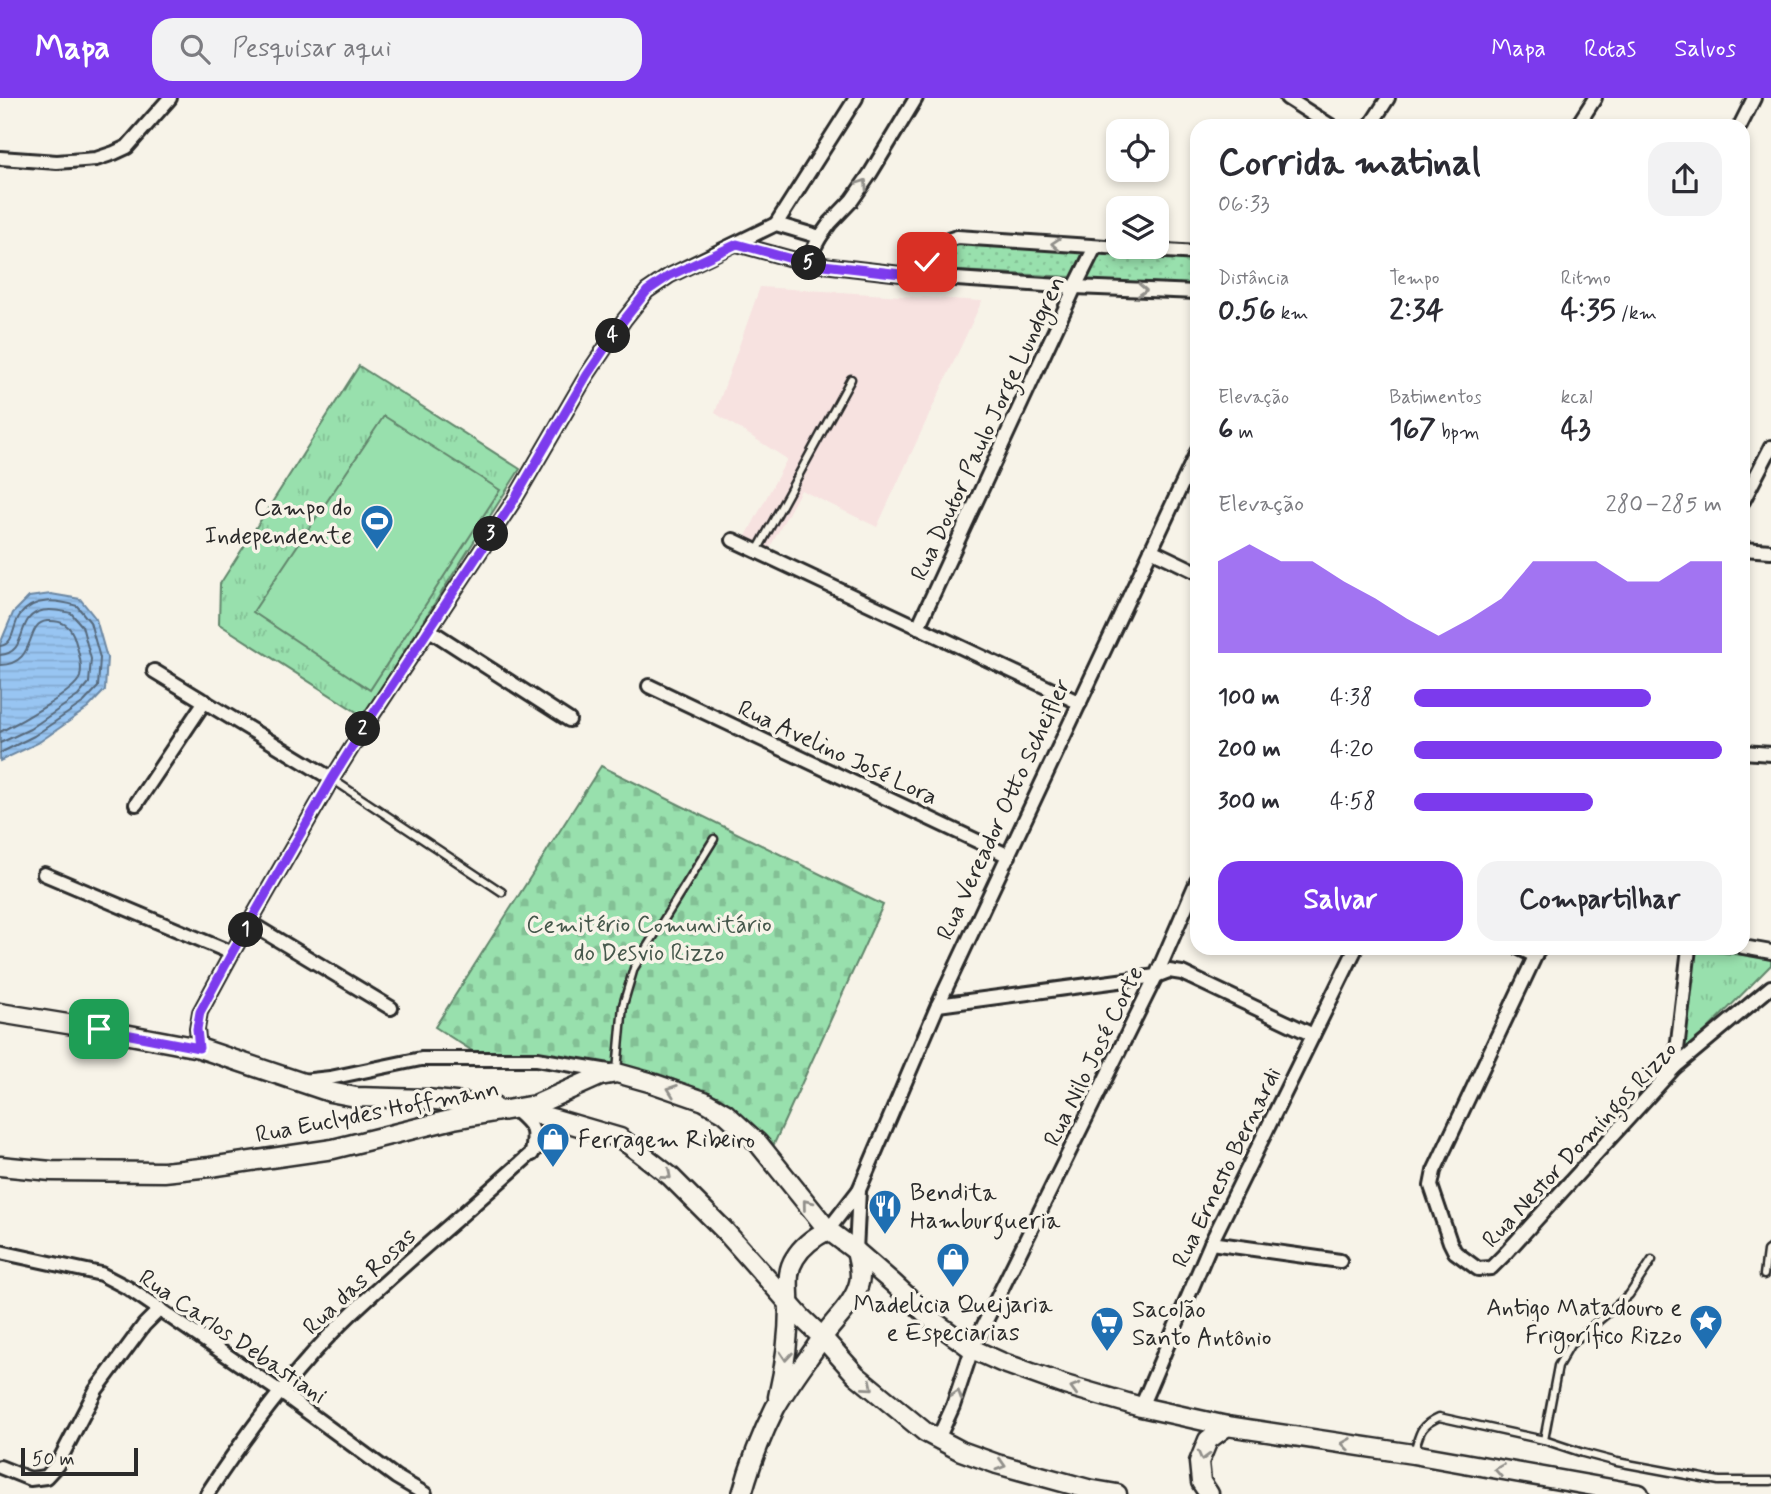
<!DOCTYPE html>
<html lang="pt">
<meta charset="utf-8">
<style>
:root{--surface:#fff;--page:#f2f2f3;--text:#2b2b33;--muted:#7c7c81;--accent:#7c3aed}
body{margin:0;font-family:Mynerve,sans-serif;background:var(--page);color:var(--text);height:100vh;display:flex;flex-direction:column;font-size:26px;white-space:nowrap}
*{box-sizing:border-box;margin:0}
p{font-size:23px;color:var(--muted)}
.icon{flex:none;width:38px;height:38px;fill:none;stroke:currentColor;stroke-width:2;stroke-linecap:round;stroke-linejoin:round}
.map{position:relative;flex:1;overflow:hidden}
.details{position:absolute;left:1190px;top:21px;width:560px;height:836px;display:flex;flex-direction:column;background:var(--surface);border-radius:21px;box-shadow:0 4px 10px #0003}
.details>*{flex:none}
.buttons{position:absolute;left:1106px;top:21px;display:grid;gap:14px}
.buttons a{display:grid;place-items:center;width:63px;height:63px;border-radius:14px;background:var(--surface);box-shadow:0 4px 10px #0003;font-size:35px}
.scale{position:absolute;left:21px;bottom:18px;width:117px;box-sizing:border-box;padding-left:7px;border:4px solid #2b2b2b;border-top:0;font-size:19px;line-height:24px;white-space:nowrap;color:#2b2b2b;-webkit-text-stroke:5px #f7f3e8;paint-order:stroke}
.pin{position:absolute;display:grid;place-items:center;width:60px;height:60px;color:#fff;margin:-30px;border-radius:14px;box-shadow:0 4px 10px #0006}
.km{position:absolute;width:35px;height:35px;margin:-18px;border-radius:50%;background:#222;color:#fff;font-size:19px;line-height:35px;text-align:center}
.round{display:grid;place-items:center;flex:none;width:74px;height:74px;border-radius:21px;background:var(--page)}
.head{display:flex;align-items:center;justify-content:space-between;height:119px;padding:0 28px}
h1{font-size:38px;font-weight:700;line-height:52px}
.metrics{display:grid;grid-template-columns:repeat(3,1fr);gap:10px;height:119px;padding:7px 28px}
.metrics div{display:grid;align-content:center}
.metrics b{font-size:30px;font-weight:700}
.metrics small{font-size:19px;font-weight:400}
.metrics p{font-size:19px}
.chart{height:196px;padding:14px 28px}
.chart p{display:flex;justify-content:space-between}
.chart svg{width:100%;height:126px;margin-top:7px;fill:var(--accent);opacity:.7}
.primary-button{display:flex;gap:14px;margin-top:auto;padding:14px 28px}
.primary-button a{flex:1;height:80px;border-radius:21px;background:var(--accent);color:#fff;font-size:28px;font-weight:700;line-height:80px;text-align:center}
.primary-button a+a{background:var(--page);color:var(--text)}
ul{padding:0 28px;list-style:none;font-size:23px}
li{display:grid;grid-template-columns:112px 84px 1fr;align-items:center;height:52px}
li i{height:18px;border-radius:9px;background:var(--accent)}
header{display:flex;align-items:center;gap:42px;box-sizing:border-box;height:98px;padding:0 35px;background:var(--accent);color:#fff}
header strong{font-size:33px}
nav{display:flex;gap:38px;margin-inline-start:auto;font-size:24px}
.search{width:490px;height:63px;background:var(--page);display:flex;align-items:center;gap:18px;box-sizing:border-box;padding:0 24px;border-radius:21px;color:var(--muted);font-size:26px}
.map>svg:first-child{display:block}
</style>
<header>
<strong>Mapa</strong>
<div class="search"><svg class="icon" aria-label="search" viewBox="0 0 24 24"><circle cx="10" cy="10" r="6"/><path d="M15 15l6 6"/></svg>Pesquisar aqui</div>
<nav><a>Mapa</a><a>Rotas</a><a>Salvos</a></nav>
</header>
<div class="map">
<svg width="1771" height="1396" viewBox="0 0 1771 1396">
<defs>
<pattern id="grass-dots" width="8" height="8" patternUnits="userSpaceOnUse" patternTransform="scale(1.75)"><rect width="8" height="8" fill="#98e0ad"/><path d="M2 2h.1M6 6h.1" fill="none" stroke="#83c095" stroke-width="1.8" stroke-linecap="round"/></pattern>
<pattern id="cemetery-stones" width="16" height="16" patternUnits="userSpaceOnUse" patternTransform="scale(1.75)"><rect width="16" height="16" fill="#98e0ad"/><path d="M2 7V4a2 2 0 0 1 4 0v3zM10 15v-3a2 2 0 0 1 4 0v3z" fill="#83c095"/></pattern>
<pattern id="park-tufts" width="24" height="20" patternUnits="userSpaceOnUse" patternTransform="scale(1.75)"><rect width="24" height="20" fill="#98e0ad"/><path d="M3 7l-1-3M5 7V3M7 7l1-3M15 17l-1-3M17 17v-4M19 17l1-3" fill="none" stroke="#83c095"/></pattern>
<pattern id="water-rules" width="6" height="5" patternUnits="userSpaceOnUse" patternTransform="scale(1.75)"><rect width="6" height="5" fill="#98c5f2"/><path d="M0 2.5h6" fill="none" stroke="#83a9d0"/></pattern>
</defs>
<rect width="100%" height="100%" fill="#f7f3e8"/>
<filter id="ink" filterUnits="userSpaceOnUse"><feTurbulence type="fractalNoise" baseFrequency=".0143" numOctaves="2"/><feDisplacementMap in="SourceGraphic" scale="14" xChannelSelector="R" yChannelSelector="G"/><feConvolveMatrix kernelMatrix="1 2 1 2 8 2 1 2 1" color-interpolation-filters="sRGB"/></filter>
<g filter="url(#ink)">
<polygon fill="#f7e2e0" points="760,189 982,203 877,429 801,392 769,451 745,440 787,361 715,315"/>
<g fill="url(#grass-dots)" stroke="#62866c" stroke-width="2">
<polygon points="959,142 1084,152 1072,179 938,172 935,159 943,146"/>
<polygon points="1099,153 1197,158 1197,189 1087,183"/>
</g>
<polygon fill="url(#cemetery-stones)" stroke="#62866c" stroke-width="2" points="601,668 883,807 774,1046 720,999 659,976 611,966 491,954 474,954 435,929"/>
<g fill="url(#park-tufts)" stroke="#62866c" stroke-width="2">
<polygon points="359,268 520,371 363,618 219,526 220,486"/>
<polygon points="1695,852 1771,860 1771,867 1683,956"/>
</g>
<polygon fill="#98e0ad" stroke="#62866c" stroke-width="2" points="384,318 500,392 370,592 253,514"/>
<polygon fill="url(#water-rules)" stroke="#6c87a2" stroke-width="2" points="51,496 80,501 96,521 107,560 105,592 88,610 38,645 0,663 0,546 13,515 29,499"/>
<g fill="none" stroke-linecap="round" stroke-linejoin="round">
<g stroke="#57697b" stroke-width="2">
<path d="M0 548C15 546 12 528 20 517 34 499 57 502 77 508L90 524 100 560 98 589 84 604 34 638 0 655"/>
<path d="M0 557C28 555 16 522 38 514 48 510 61 513 71 515L82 528 91 561 89 585 78 598 30 631 0 645"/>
<path d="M0 567C38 566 24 525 47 523 62 522 71 527 75 542 78 553 83 566 80 579 75 594 16 626 0 634"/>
</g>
<defs>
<g id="lane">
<polyline points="757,453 851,281"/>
<polyline points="332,681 502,794"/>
<polyline points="617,973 623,907 634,870 714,741"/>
<polyline points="1764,1177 1767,1153 1771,1150"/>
<polyline points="1544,1342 1558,1268 1570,1247 1629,1197 1652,1162"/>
<path d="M1414 1354C1420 1335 1419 1328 1439 1319L1544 1342 1583 1355 1617 1364 1719 1383H1771"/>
</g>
<g id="street">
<polyline points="916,0 870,76 852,102 830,125 820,139 806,165 927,179 1075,189 1197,194"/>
<polyline points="1287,0 1331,28"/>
<polyline points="1370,28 1388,0"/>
<polyline points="1577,28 1595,0"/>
<polyline points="1740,28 1754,0"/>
<polyline points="0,60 57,64 96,61 114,55 127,49 170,0"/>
<polyline points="776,126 856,0"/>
<polyline points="737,146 806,165"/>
<path d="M927 179C928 153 933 146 957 139L1197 155"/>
<polyline points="1743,403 1771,349"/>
<polyline points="733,442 1080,605"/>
<polyline points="1743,451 1771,453"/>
<polyline points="1151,452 1197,474"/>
<polyline points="918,529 1075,189 1095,149"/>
<polyline points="428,531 569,622"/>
<polyline points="154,573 332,681"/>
<polyline points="649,588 1009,758"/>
<polyline points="1743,654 1771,656"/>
<polyline points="136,706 205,603"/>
<polyline points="44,776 232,855"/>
<polyline points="250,825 391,910"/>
<polyline points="1743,849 1771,854"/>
<polyline points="1519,850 1535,858"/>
<polyline points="1539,850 1434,1073 1431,1088 1450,1144 1455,1154 1478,1171 1491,1170 1503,1158 1675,969 1771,889"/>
<polyline points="938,907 1156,878 1169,873 1182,875 1313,937"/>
<polyline points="199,950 197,931 200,914 232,855 332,681 369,622 513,404 587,277 624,222 647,193 669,178 776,126 820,139"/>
<polyline points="1675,969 1689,850"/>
<polyline points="302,983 330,980 421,961 537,961 609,973"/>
<path d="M515 1012C534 1029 536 1030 532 1056"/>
<polyline points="828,1132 859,1092 938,907 1197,354"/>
<polyline points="1211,1145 1340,1163"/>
<polyline points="856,1153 859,1092"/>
<polyline points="0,1154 101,1176 128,1190 279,1293 396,1379 425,1396"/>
<polyline points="1141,1309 1211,1145 1356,850"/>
<polyline points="938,1341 953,1308 972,1251 1156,878 1197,783"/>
<polyline points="0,1369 30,1381 46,1379 57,1367 96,1292 144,1227 160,1211"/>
<path d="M207 1396C250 1330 297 1267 354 1213 423 1148 497 1089 565 1024"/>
</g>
<g id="secondary">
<polyline points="0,915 98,931 199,950 330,994 356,999 426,1001 493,1008"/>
<polyline points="520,1012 555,1021 620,1040 639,1054 670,1078 725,1133 801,1219 822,1239 856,1277 925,1334 961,1353 997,1366 1088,1391 1117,1396"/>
<polyline points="0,1068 51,1073 164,1074 210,1069 333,1051 454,1021 535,1007 600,978 617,975 649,984 704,1003 725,1015 758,1045 828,1132 856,1153 893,1185 935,1224 972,1251 1001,1264 1065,1287 1141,1309 1227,1328 1413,1356 1639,1396"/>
<path d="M778 1299C785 1269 789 1238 789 1207 790 1191 785 1175 795 1160 802 1148 816 1138 828 1132"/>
<path d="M742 1396C750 1367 761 1338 775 1310 788 1287 805 1265 820 1243 832 1224 854 1207 859 1185 862 1174 858 1163 856 1153"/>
<polyline points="1209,1396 1201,1384 1199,1364 1208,1342 1227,1328"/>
</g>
</defs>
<use href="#lane" stroke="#2b2b2b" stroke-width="11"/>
<use href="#street" stroke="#2b2b2b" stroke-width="18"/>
<use href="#secondary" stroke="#2b2b2b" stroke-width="23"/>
<use href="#lane" stroke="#f7f3e8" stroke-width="6"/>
<use href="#street" stroke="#f7f3e8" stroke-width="12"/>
<use href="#secondary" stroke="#f7f3e8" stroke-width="18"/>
</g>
<defs><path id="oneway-chevron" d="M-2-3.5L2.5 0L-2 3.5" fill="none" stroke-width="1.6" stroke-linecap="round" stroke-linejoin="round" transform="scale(1.75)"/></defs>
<g stroke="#918f8a">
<use href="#oneway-chevron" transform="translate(863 86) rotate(-56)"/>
<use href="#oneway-chevron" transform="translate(1056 146) rotate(-176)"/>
<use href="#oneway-chevron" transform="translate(1142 192) rotate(3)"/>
<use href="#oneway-chevron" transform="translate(672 992) rotate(-160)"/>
<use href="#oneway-chevron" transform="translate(667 1077) rotate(41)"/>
<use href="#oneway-chevron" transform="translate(807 1106) rotate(-129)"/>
<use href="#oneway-chevron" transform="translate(786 1258) rotate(95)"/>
<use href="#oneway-chevron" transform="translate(869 1288) rotate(40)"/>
<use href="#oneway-chevron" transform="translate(1075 1290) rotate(-164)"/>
<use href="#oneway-chevron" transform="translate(957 1297) rotate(-72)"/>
<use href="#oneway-chevron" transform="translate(1346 1346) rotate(-172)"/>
<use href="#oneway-chevron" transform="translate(1203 1358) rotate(105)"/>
<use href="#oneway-chevron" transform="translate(1001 1367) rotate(17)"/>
<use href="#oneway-chevron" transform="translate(1499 1372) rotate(-170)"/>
</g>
</g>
<g fill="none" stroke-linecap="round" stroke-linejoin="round" filter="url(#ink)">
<defs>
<polyline id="route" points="99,931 199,950 197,931 200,914 232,855 332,681 369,622 513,404 587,277 624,222 647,193 669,178 737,146 806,165 927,179 927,164"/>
</defs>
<use href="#route" stroke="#fff" stroke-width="14"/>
<use href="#route" stroke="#7c3aed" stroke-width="9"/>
</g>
<defs>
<symbol id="stadium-pin" viewBox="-11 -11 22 30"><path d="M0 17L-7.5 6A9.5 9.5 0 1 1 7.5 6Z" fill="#1f6fb2" stroke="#f7f3e8"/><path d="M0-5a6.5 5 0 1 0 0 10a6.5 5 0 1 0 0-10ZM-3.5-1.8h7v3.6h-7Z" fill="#fff"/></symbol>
<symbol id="shop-pin" viewBox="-11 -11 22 30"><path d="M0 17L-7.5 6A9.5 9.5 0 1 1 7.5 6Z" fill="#1f6fb2" stroke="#f7f3e8"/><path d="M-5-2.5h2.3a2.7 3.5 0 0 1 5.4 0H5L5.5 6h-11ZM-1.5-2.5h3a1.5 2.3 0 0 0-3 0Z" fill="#fff"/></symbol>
<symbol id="restaurant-pin" viewBox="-11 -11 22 30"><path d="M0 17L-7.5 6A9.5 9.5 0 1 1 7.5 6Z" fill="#1f6fb2" stroke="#f7f3e8"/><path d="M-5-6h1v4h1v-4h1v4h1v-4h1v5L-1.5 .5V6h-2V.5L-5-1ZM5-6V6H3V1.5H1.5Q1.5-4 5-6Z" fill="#fff"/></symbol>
<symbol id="sight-pin" viewBox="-11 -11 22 30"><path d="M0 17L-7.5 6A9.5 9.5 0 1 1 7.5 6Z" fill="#1f6fb2" stroke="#f7f3e8"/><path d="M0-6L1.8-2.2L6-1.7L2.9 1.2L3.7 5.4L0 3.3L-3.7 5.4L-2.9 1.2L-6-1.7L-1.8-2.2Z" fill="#fff"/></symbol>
<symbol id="supermarket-pin" viewBox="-11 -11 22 30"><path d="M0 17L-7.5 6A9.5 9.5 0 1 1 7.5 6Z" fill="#1f6fb2" stroke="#f7f3e8"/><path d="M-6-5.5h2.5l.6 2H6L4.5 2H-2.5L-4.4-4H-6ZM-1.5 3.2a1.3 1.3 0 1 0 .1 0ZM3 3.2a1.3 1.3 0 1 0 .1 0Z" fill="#fff"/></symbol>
</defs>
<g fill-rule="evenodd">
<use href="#stadium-pin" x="358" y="404" width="38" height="52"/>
<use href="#shop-pin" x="534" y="1022" width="38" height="52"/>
<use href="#restaurant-pin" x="866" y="1089" width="38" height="52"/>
<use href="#shop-pin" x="934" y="1142" width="38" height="52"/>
<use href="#sight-pin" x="1687" y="1204" width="38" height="52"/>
<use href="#supermarket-pin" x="1088" y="1206" width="38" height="52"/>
</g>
<g text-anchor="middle" stroke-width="7" stroke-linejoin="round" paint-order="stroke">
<g font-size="24" fill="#2b2b2b" stroke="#f7f3e8">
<text transform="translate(987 330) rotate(-65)" y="8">Rua Doutor Paulo Jorge Lundgren</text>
<text transform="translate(838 654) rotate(25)" y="8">Rua Avelino José Lora</text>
<text transform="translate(1003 711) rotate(-65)" y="8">Rua Vereador Otto Scheifler</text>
<text transform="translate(1093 958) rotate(-64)" y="8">Rua Nilo José Corte</text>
<text transform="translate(377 1013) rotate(-11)" y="8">Rua Euclydes Hoffmann</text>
<text transform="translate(1579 1046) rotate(-47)" y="8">Rua Nestor Domingos Rizzo</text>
<text transform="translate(1226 1069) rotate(-64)" y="8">Rua Ernesto Bernardi</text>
<text transform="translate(359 1183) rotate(-43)" y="8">Rua das Rosas</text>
<text transform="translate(233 1238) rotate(34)" y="8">Rua Carlos Debastiani</text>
</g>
<g font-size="24" fill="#2b2b2b" stroke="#f7f3e8" text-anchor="start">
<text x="352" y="417" text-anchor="end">Campo do<tspan x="352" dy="28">Independente</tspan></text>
<text x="578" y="1049">Ferragem Ribeiro</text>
<text x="910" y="1102">Bendita<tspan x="910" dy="28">Hamburgueria</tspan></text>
<text x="953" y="1214" text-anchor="middle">Madelicia Queijaria<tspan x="953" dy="28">e Especiarias</tspan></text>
<text x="1682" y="1217" text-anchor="end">Antigo Matadouro e<tspan x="1682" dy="28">Frigorífico Rizzo</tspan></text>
<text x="1132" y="1219">Sacolão<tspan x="1132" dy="28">Santo Antônio</tspan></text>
</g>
<g font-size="24" fill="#46584c" stroke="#f7f3e8">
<text x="649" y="834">Cemitério Comunitário<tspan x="649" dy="28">do Desvio Rizzo</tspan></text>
</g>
</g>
</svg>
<div class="buttons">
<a><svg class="icon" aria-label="locate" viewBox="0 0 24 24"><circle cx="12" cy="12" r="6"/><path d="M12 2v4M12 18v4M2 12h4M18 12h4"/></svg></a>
<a><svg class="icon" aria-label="layers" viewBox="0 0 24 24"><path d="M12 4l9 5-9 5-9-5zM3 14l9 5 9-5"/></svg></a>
</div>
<div class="scale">50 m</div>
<div class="pin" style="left:99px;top:931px;background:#1e9e55"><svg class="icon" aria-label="arrive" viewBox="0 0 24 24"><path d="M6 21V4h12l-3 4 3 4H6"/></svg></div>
<div class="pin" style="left:927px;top:164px;background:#d93025"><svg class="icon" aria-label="check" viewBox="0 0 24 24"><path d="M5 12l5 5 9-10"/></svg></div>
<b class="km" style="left:246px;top:832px">1</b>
<b class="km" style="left:363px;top:631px">2</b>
<b class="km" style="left:491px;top:436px">3</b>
<b class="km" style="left:613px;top:238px">4</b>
<b class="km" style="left:809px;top:165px">5</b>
<section class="details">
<div class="head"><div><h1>Corrida matinal</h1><p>06:33</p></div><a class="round"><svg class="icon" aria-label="share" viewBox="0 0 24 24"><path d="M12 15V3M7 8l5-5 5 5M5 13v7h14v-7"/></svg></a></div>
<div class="metrics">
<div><p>Distância</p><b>0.56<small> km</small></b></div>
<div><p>Tempo</p><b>2:34</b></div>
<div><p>Ritmo</p><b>4:35<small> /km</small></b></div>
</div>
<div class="metrics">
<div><p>Elevação</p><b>6<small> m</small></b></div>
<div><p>Batimentos</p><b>167<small> bpm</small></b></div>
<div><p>kcal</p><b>43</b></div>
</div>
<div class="chart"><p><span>Elevação</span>280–285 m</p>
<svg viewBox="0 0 160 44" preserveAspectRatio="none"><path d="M0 44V12L10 6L20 12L30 12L40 19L50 25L60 32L70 38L80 32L90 25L100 12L110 12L120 12L130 19L140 19L150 12L160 12V44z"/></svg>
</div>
<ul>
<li><b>100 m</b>4:38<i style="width:77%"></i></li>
<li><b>200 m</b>4:20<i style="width:100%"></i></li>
<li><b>300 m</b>4:58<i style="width:58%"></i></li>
</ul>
<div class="primary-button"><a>Salvar</a><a>Compartilhar</a></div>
</section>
</div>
